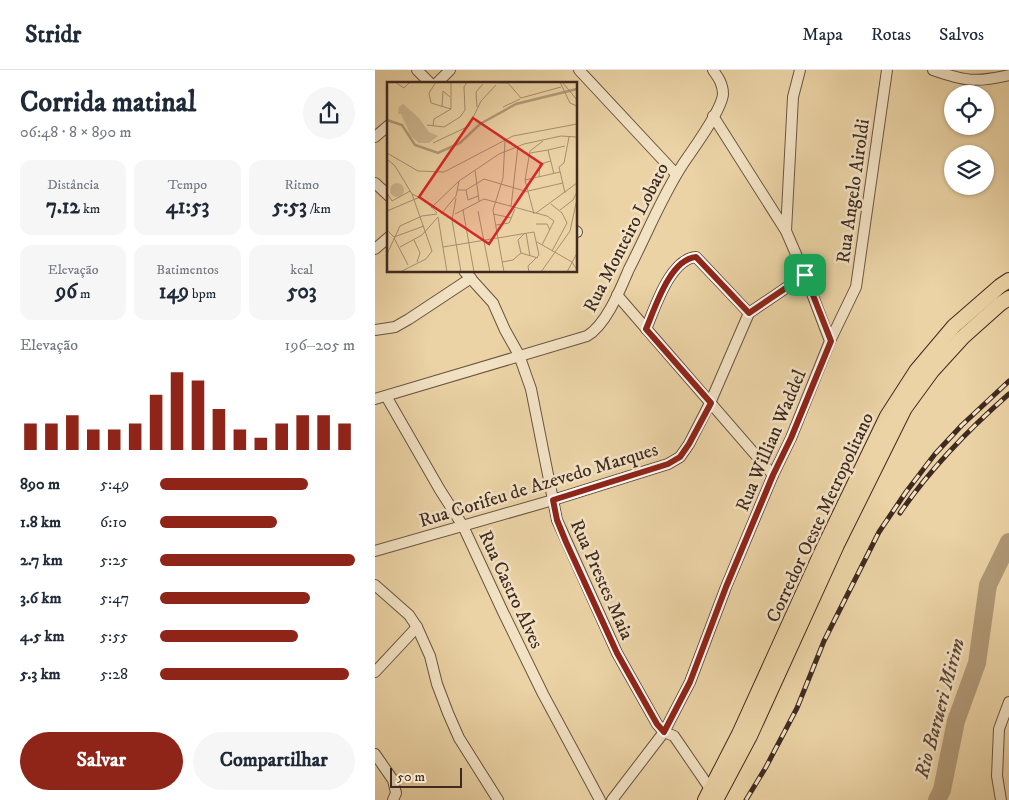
<!DOCTYPE html>
<html lang="pt">
<meta charset="utf-8">
<style>
:root{--surface:#fff;--page:#f6f6f7;--text:#1f2937;--muted:#747a83;--line:#e0e1e3;--accent:#8f2418}
body{margin:0;font-family:"IM FELL DW Pica",serif;background:var(--page);color:var(--text);height:100vh;display:flex;flex-direction:column;font-size:19px;white-space:nowrap}
*{box-sizing:border-box;margin:0}
p{font-size:16px;color:var(--muted)}
.icon{flex:none;width:28px;height:28px;fill:none;stroke:currentColor;stroke-width:2;stroke-linecap:round;stroke-linejoin:round}
.map{position:relative;flex:1;overflow:hidden}
.sheet{display:flex;flex-direction:column;background:var(--surface);width:375px}
.sheet>*{flex:none}
.tools{position:absolute;left:569px;top:15px;display:grid;gap:10px}
.tools a{display:grid;place-items:center;width:50px;height:50px;border-radius:50%;background:var(--surface);box-shadow:0 1px 4px #0004;font-size:25px}
.scale{position:absolute;left:15px;bottom:12px;width:72px;box-sizing:border-box;padding-left:5px;border:2px solid #3f2a21;border-top:0;font-size:14px;line-height:18px;white-space:nowrap;color:#3f2a21;-webkit-text-stroke:4px #f2e2c4;paint-order:stroke}
.pin{position:absolute;display:grid;place-items:center;width:42px;height:42px;color:#fff;margin:-21px;border-radius:10px;box-shadow:0 2px 8px #0006}
.round{display:grid;place-items:center;flex:none;width:52px;height:52px;border-radius:26px;background:var(--page)}
.overview{display:flex;align-items:center;justify-content:space-between;height:85px;padding:0 20px}
h1{font-size:28px;font-weight:700;line-height:38px}
.figures{display:grid;grid-template-columns:repeat(3,1fr);gap:8px;height:85px;padding:5px 20px}
.figures div{display:grid;align-content:center;border-radius:12px;background:var(--page);text-align:center}
.figures b{font-size:21px;font-weight:700}
.figures small{font-size:14px;font-weight:400}
.figures p{font-size:14px}
.chart{height:140px;padding:10px 20px}
.chart p{display:flex;justify-content:space-between}
.chart svg{width:100%;height:90px;margin-top:5px;stroke:var(--accent);stroke-width:6}
.button{display:flex;gap:10px;margin-top:auto;padding:10px 20px}
.button a{flex:1;height:58px;border-radius:30px;background:var(--accent);color:#fff;font-size:20px;font-weight:700;line-height:58px;text-align:center}
.button a+a{background:var(--page);color:var(--text)}
ul{padding:0 20px;list-style:none;font-size:16px}
li{display:grid;grid-template-columns:80px 60px 1fr;align-items:center;height:38px}
li i{height:12px;border-radius:6px;background:var(--accent)}
header{display:flex;align-items:center;gap:30px;box-sizing:border-box;height:70px;padding:0 25px;background:var(--surface);border-bottom:1px solid var(--line)}
header strong{font-size:24px}
nav{display:flex;gap:28px;margin-inline-start:auto;font-size:18px}
main{display:flex;flex:1;min-height:0}
.map>svg:first-child{display:block}
</style>
<header>
<strong>Stridr</strong>
<nav><a>Mapa</a><a>Rotas</a><a>Salvos</a></nav>
</header>
<main>
<section class="sheet">
<div class="overview"><div><h1>Corrida matinal</h1><p>06:48 · 8 × 890 m</p></div><a class="round"><svg class="icon" aria-label="share" viewBox="0 0 24 24"><path d="M12 15V3M7 8l5-5 5 5M5 13v7h14v-7"/></svg></a></div>
<div class="figures">
<div><p>Distância</p><b>7.12<small> km</small></b></div>
<div><p>Tempo</p><b>41:53</b></div>
<div><p>Ritmo</p><b>5:53<small> /km</small></b></div>
</div>
<div class="figures">
<div><p>Elevação</p><b>96<small> m</small></b></div>
<div><p>Batimentos</p><b>149<small> bpm</small></b></div>
<div><p>kcal</p><b>503</b></div>
</div>
<div class="chart"><p><span>Elevação</span>196–205 m</p>
<svg viewBox="0 0 160 44" preserveAspectRatio="none"><path d="M5 44V31M15 44V31M25 44V27M35 44V34M45 44V34M55 44V31M65 44V17M75 44V6M85 44V10M95 44V24M105 44V34M115 44V38M125 44V31M135 44V27M145 44V27M155 44V31"/></svg>
</div>
<ul>
<li><b>890 m</b>5:49<i style="width:76%"></i></li>
<li><b>1.8 km</b>6:10<i style="width:60%"></i></li>
<li><b>2.7 km</b>5:25<i style="width:100%"></i></li>
<li><b>3.6 km</b>5:47<i style="width:77%"></i></li>
<li><b>4.5 km</b>5:55<i style="width:71%"></i></li>
<li><b>5.3 km</b>5:28<i style="width:97%"></i></li>
</ul>
<div class="button"><a>Salvar</a><a>Compartilhar</a></div>
</section>
<div class="map">
<svg width="634" height="730" viewBox="0 0 634 730">
<rect width="100%" height="100%" fill="#ebd3a5"/>
<filter id="stains"><feTurbulence type="fractalNoise" baseFrequency=".004" numOctaves="4"/><feColorMatrix values="0 0 0 0 .2 0 0 0 0 .09 0 0 0 0 .02 0 0 0 .5 -.17"/></filter>
<radialGradient id="worn" r=".72"><stop offset=".6" stop-color="#630" stop-opacity="0"/><stop offset="1" stop-color="#630" stop-opacity=".3"/></radialGradient>
<g fill="none" stroke-linecap="round" stroke-linejoin="round">
<polyline stroke="#b19a78" stroke-width="18" points="562,730 567,720 581,651 602,593 613,515 634,472"/>
<defs>
<g id="minor">
<polyline points="42,0 56,14"/>
<polyline points="204,0 301,104"/>
<path d="M558 0C590 11 600 13 634 5"/>
<polyline points="61,14 75,0"/>
<polyline points="0,67 14,55"/>
<polyline points="0,113 14,126"/>
<polyline points="201,161 202,162"/>
<polyline points="411,161 418,27 425,0"/>
<polyline points="0,179 14,167"/>
<polyline points="89,201 118,233 130,260 144,285 156,319 182,450 242,583 282,654 289,662 299,666 336,720"/>
<polyline points="242,225 398,405"/>
<path d="M271 259C280 238 295 189 321 187L374 243"/>
<polyline points="0,260 20,257 34,249 96,208"/>
<polyline points="455,271 481,217 512,0"/>
<polyline points="11,326 65,420 88,456 128,542 168,624 225,730"/>
<path d="M0 329 212 266C231 255 245 220 254 199 272 164 287 126 308 94 318 79 347 40 348 24 348 14 343 7 338 0"/>
<polyline points="0,481 178,430 293,394 305,387 314,374 335,333 374,243 430,205"/>
<polyline points="0,515 34,545 42,557 55,586 62,614 73,643 84,668 123,730"/>
<polyline points="0,602 42,557"/>
<polyline points="0,684 18,710 21,723 18,730"/>
<polyline points="237,730 289,662 315,612 351,517 398,405 416,368 455,271 430,205 411,161 338,46"/>
<polyline points="626,730 622,706 624,659 634,632"/>
</g>
<g id="major">
<polyline points="330,730 364,664 447,481 512,346 541,301 579,256 625,216 634,210"/>
<polyline points="341,730 375,666 462,475 530,338 557,301 588,267 625,234 634,228"/>
</g>
</defs>
<use href="#minor" stroke="#6a5442" stroke-width="12"/>
<use href="#major" stroke="#3f2a21" stroke-width="16"/>
<use href="#minor" stroke="#f2e2c4" stroke-width="10"/>
<use href="#major" stroke="#ebd3a5" stroke-width="14"/>
<defs>
<g id="rail">
<path d="M525 443C556 398 593 360 634 324"/>
<polyline points="371,730 391,697 422,638 449,571 504,462 531,422 560,384 587,355 634,311"/>
</g>
</defs>
<use href="#rail" stroke="#3f2a21" stroke-width="5"/>
<use href="#rail" stroke="#f2e2c4" stroke-width="3" stroke-dasharray="9" stroke-linecap="butt"/>
</g>
<g fill="none" stroke-linecap="round" stroke-linejoin="round">
<defs>
<path id="route" d="M321 187 374 243 430 205 456 271 416 368 398 405 351 517 315 612 289 662 282 654 242 583 191 472 182 450 178 430 293 394 305 387 314 374 336 333 271 259C280 238 295 189 321 187Z"/>
</defs>
<use href="#route" stroke="#fff" stroke-width="10"/>
<use href="#route" stroke="#8f2418" stroke-width="6"/>
</g>
<g text-anchor="middle" stroke-width="5" stroke-linejoin="round" paint-order="stroke">
<g font-size="19" fill="#3f2a21" stroke="#f2e2c4">
<text transform="translate(477 121) rotate(-82)" y="7">Rua Angelo Airoldi</text>
<text transform="translate(250 167) rotate(-63)" y="7">Rua Monteiro Lobato</text>
<text transform="translate(395 370) rotate(-67)" y="7">Rua Willian Waddel</text>
<text transform="translate(163 414) rotate(-17)" y="7">Rua Corifeu de Azevedo Marques</text>
<text transform="translate(444 447) rotate(-65)" y="7">Corredor Oeste Metropolitano</text>
<text transform="translate(228 509) rotate(66)" y="7">Rua Prestes Maia</text>
<text transform="translate(137 519) rotate(65)" y="7">Rua Castro Alves</text>
</g>
<g font-size="20" font-style="italic" fill="#5c4637" stroke="#f2e2c4">
<text transform="translate(564 638) rotate(-75)" y="7">Rio Barueri Mirim</text>
</g>
</g>
<g transform="translate(12 12)">
<rect width="190" height="190" fill="#ebd3a5"/>
<path d="M16 22 32 36 42 50 51 54 42 61H32L24 54 14 32H11L12 25ZM3 108a7 7 0 1 1 14 0a7 7 0 1 1-14 0Z" fill="#ceb68f"/>
<path fill="none" stroke="#b19a78" stroke-width="2.5" d="M0 38 15 43 28 63 51 71 73 61 93 42 129 22 190 7"/>
<path fill="none" stroke="#a68f70" stroke-width="1" d="M8 0 17 6 23 0M49 0 42 11 44 21 64 27M89 0 121 1 134 16 174 5M173 0 183 21 190 24M176 1 190 18M55 25 56 9 63 15M90 25 89 10 96 2M116 25 133 17M40 43 57 45 73 35 78 28 77 5 80 0M46 44 47 37 64 27V0M46 61 82 44 94 19 109 3M161 68 178 64M0 71 31 89 57 90 126 54 190 42M143 71 161 68 167 92M0 77 8 84 25 112 38 118 50 131M88 88 92 119M152 95 153 82 164 79M138 98 173 90M70 108H79L97 97 141 110M79 108 81 118 91 114M141 109 176 101M0 111 5 119 23 109M178 111 172 85 177 81 182 55M69 116 65 138 74 190M164 122 175 131 180 141 165 169M124 125 131 64M44 126 72 99M76 128 87 190M173 128 186 118 190 110M0 129 33 115M91 129 103 190M149 131 190 101M54 132 69 114 72 99 112 72 137 62 174 54 190 55M68 132 97 117 160 134 167 139 155 163M106 132 125 136M147 132 138 98 143 69 156 59M51 135 60 190M149 142H160L163 148M109 143 122 141 128 127M0 148 7 155 37 144M138 151 131 158 134 171 151 176M139 151 143 174M7 156 21 183M27 158 33 171 30 180M150 160 185 180 190 188M13 165 35 153 51 135M56 165 147 150 152 173 141 184 142 190M0 172 13 144 35 134 50 132M115 180 126 178 134 171M13 190 39 177 45 169 25 112M117 190 106 128 116 96 118 59M154 190 183 149 190 117M180 190 190 171"/>
<path fill="#d62828" fill-opacity="0.15" stroke="#d62828" stroke-width="2.5" d="M86 36 155 82 102 162 32 115Z"/>
<rect width="190" height="190" fill="none" stroke="#3f2a21" stroke-width="2.5"/>
</g>
<rect width="100%" height="100%" filter="url(#stains)"/>
<rect width="100%" height="100%" fill="url(#worn)"/>
</svg>
<div class="tools">
<a><svg class="icon" aria-label="locate" viewBox="0 0 24 24"><circle cx="12" cy="12" r="6"/><path d="M12 2v4M12 18v4M2 12h4M18 12h4"/></svg></a>
<a><svg class="icon" aria-label="layers" viewBox="0 0 24 24"><path d="M12 4l9 5-9 5-9-5zM3 14l9 5 9-5"/></svg></a>
</div>
<div class="scale">50 m</div>
<div class="pin" style="left:430px;top:205px;background:#1e9e55"><svg class="icon" aria-label="arrive" viewBox="0 0 24 24"><path d="M6 21V4h12l-3 4 3 4H6"/></svg></div>
</div>
</main>
